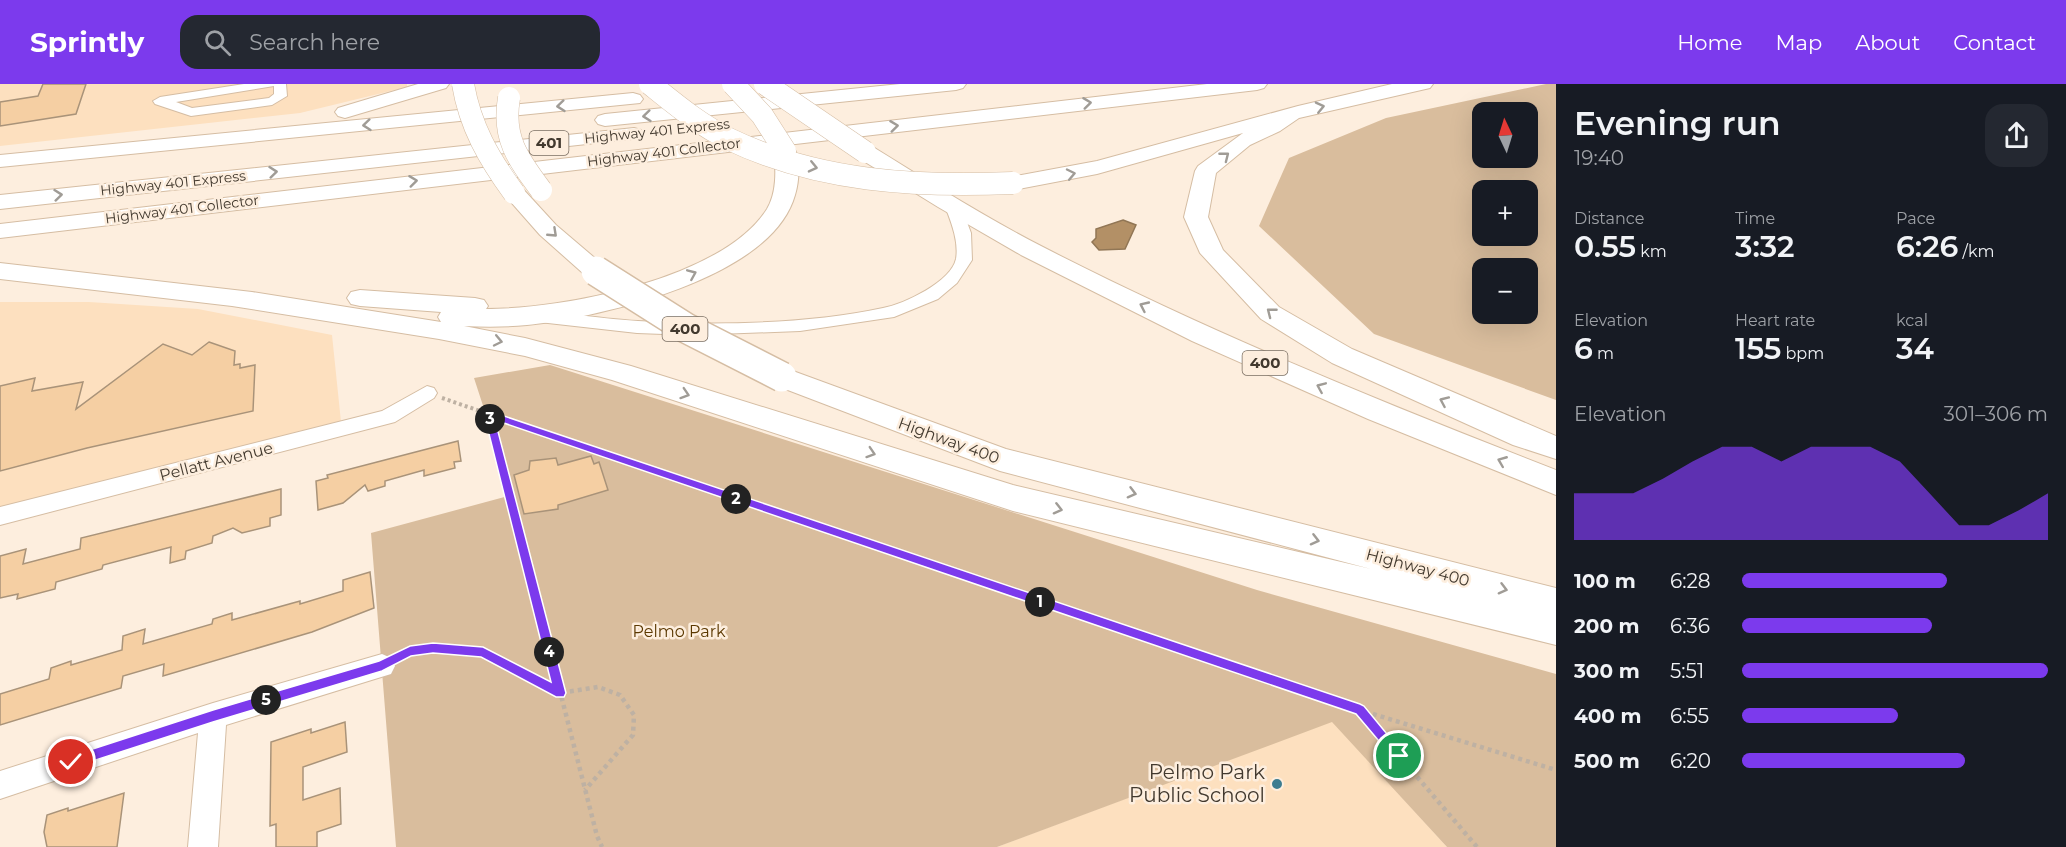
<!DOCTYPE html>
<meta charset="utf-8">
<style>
:root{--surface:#171b24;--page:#242831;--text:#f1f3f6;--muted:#9ea1a6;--accent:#7c3aed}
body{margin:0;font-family:Montserrat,sans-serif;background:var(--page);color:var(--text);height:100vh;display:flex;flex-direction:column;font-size:22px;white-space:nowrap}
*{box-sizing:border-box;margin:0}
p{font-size:20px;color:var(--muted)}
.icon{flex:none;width:33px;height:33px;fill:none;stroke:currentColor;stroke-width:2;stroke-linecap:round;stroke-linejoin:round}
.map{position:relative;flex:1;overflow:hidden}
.drawer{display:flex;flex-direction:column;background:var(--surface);width:510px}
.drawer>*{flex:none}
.needle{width:39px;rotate:356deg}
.fabs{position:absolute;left:1472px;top:18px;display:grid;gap:12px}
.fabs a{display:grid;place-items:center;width:66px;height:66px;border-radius:12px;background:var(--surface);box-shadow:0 6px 24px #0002;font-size:30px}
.pin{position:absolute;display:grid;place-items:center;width:51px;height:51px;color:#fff;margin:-26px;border:3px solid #fff;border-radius:50%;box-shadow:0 2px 6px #0007}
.km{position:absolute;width:30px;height:30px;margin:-15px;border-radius:50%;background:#222;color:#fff;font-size:16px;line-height:30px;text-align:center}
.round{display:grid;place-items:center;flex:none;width:63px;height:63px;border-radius:18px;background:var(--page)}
.headline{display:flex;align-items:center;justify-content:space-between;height:102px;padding:0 18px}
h1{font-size:33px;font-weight:600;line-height:45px}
.figures{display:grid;grid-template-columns:repeat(3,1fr);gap:9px;height:102px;padding:6px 18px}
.figures div{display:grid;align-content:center}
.figures b{font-size:30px;font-weight:600}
.figures small{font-size:16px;font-weight:400}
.figures p{font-size:16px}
.chart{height:168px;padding:12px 18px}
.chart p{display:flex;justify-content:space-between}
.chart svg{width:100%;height:108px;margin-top:6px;fill:var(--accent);opacity:.7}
ul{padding:0 18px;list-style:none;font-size:20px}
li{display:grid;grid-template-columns:96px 72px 1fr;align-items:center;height:45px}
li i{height:15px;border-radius:8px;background:var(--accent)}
header{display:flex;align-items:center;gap:36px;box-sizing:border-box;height:84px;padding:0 30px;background:var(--accent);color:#fff}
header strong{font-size:28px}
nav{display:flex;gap:33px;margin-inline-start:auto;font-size:21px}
.search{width:420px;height:54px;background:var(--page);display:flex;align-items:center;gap:15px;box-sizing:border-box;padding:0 21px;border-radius:18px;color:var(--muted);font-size:22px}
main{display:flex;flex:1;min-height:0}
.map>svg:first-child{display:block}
</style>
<header>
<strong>Sprintly</strong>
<div class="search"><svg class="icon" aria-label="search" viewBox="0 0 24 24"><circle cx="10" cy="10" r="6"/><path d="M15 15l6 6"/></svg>Search here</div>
<nav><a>Home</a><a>Map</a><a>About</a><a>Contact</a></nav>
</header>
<main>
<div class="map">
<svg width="1556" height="763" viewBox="0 0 1556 763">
<rect width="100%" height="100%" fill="#fdeede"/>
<g fill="#fde0bf">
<polygon points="0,0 407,0 407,3 300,29 0,62"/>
<polygon points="0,218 89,218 198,225 332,251 341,338 0,425"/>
<polygon points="1332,637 1447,763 997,763"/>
</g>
<g fill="#d9bd9d" fill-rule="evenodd">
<path d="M1546 0H1556V316L1374 250 1259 142 1289 74 1386 34ZM1527 28V74H1482V28ZM1527 106V152H1482V106ZM1527 184V230H1482V184Z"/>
<polygon points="550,281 1257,506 1556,590 1556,763 1447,763 1332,638 997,763 396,763 371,449 512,411 474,294"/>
</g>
<polygon fill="#b39066" stroke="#917655" stroke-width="1.5" points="1123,136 1136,141 1125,165 1099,166 1092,158 1096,154 1096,145"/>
<g fill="#f5cfa3" stroke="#a99379" stroke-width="1.5">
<polygon points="43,0 86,0 76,30 0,42 0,18 38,12"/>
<polygon points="209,258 235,267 234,281 240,280 240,284 255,281 253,327 87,364 0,387 0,302 35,294 32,307 83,298 76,325 163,260 192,271"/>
<polygon points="458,357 461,377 454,378 455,384 424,392 424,386 385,397 385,402 368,407 365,401 343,419 318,426 316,397 328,394 327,391"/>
<polygon points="591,372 594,380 599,378 608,406 558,421 558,425 524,430 514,391 529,386 530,377 556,374 558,381"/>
<polygon points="281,405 281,431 270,434 270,442 242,449 233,444 213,452 212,459 186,467 185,475 170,479 171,463 103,481 102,485 56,498 55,505 17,515 18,510 0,514 0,472 26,465 23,480 80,465 81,454"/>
<polygon points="370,488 374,524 312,548 163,592 164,580 123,592 121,604 0,641 0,610 49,595 51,584 71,577 71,581 122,566 123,552 145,545 143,560 212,540 213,535 232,529 232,536 300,517 300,520 343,507 343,496"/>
<polygon points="345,638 347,668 303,683 303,716 340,704 341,740 317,748 317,763 276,763 276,740 270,742 271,658 311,645 311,649"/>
<polygon points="124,709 117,763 47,763 44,748 47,731 68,724 68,727"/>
</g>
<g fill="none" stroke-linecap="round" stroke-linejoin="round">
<defs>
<g id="minor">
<path d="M244 0H286L287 12 272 21 191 32 155 20 153 17 160 13ZM274 2V10L269 14 192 24 176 18Z"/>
<path d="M953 117 961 122 971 149 972 176 957 199 938 215 894 233 800 247 690 251 637 249 539 238 533 236 530 232 533 228 539 226C572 230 605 235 638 237 713 242 810 240 883 224 904 220 951 198 956 175 959 157 951 138 945 122Z"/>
<polygon points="427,302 434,304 437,309 434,314 395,338 0,441 0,423 382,327"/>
<polygon points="382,570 391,574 395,582 391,590 226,641 218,763 188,763 198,649 0,715 0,687 213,619"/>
</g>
<g id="highway">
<polygon points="418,0 449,0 446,4 345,34 338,32 335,28 338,24"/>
<polygon points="900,0 966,0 963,4 956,6 605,42 598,40 595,36 598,32 605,30"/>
<path d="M1207 0H1267L1264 4 1257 6 787 61 793 62C801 75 799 98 795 111 772 194 602 233 527 241 506 243 485 243 464 242L525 254 631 282 1013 401 1371 485 1000 387 772 300 768 293 772 286 782 283 1006 365 1556 504V561L1013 427 612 296 525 272 439 255 232 222 0 195V179L252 208 441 238 438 233 441 228 360 222 351 220 347 214 351 208 360 206 475 214 484 216 488 222 486 225C563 225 723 195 767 125 777 108 776 86 774 67L778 62 0 154V140Z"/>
<polygon points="1392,0 1433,0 1430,4 1299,34 1280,47 1250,61 1216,89 1208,133 1223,166 1279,223 1352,265 1556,352 1556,375 1513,361 1332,279 1261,235 1200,169 1184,133 1195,87 1198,82 1243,49 1097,90 1013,106 1005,104 1002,99 1005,94 1097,77 1298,22"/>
<polygon points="633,9 640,11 643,15 640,19 0,83 0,71"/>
<polygon points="634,44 641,46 644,50 641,54 0,125 0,111"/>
<path d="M865 62 873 63C928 97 983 132 1041 162 1208 248 1381 318 1556 386V411L1368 335 1192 257 1021 171 938 123 857 73 854 68 857 63Z"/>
<polygon points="514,102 522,104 556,141 603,181 607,186 603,191 594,194 585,191 540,151 503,109 506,104"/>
</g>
</defs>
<use href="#minor" stroke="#d5bda3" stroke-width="2"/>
<use href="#highway" stroke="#d5bda3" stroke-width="2"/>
<g stroke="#beb1a3" stroke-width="4" stroke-dasharray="3 3" stroke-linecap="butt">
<polyline points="442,314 801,437"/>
<polyline points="489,331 516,437"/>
</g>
<g stroke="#beb1a3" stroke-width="4.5" stroke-dasharray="4 4" stroke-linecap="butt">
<polyline points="516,435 597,752 602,763"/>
<polyline points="797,435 1324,615 1556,686"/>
<polyline points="398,573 410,567 433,564 483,568 560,609 598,603 620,611 634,631 633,651 585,706"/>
<polyline points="1360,626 1477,763"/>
</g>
<use href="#minor" fill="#fff" fill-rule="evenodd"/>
<use href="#highway" fill="#fff" fill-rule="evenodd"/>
<defs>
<g id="highway-bridge-far1">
<path d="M463 0C470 42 489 75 514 109"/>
<path d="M650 0C675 20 700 41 729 55 818 98 916 103 1013 99"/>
<polyline points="733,0 762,31 785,67"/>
<polyline points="765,0 865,68"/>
<path d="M509 14C502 54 518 75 541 106"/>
<polyline points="594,186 598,189"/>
</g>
<polyline id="highway-bridge" points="596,187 686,244 782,293"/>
</defs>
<use href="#highway-bridge-far1" stroke="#d5bda3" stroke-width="23" stroke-linecap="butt"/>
<use href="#highway-bridge" stroke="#d5bda3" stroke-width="32" stroke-linecap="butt"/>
<use href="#highway-bridge-far1" stroke="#fff" stroke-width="22"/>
<use href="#highway-bridge" stroke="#fff" stroke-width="29"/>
</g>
<defs><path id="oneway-chevron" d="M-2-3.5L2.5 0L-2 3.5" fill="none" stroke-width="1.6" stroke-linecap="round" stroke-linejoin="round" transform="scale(1.5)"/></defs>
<g stroke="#a09c96">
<use href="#oneway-chevron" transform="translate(1087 19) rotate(-7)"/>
<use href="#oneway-chevron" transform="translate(561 22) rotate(174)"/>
<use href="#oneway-chevron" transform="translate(1320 23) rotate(-13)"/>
<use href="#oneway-chevron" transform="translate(647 32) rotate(174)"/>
<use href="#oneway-chevron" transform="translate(367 41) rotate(174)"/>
<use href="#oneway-chevron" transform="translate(894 42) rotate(-7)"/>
<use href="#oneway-chevron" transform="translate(1225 72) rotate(-38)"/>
<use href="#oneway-chevron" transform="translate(813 83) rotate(13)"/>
<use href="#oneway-chevron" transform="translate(273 88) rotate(-6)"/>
<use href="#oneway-chevron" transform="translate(1071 90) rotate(-12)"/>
<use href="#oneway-chevron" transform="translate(413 97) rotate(-7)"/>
<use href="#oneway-chevron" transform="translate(58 111) rotate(-6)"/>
<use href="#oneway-chevron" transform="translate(553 149) rotate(43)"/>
<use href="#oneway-chevron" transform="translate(692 190) rotate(-23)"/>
<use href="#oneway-chevron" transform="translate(1144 222) rotate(-155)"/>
<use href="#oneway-chevron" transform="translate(1271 228) rotate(-142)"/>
<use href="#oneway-chevron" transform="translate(498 257) rotate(12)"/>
<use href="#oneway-chevron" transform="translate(1321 303) rotate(-157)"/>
<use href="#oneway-chevron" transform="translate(685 310) rotate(18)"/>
<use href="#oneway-chevron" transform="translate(1444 317) rotate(-156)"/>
<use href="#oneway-chevron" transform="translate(871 369) rotate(18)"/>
<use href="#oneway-chevron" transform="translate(1502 377) rotate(-158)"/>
<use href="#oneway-chevron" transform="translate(1132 409) rotate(15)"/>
<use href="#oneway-chevron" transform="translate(1058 425) rotate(14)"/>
<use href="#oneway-chevron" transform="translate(1315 456) rotate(14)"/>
<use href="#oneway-chevron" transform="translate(1503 505) rotate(15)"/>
</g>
<polygon fill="#7c3aed" stroke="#fff" stroke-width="1.5" points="489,327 1360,620 1364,622 1405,672 1404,676 1399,678 1395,676 1356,630 495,336 566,609 564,613 556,613 481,573 433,569 411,572 382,587 213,638 71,684 67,682 65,678 67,674 71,672 213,626 379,577 410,562 433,559 483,563 551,598 484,330"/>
<circle fill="#3c7c90" stroke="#fdeede" stroke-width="2" cx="1277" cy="700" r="6"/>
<g text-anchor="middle" stroke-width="5" stroke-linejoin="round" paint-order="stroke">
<g font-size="14" fill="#42392e" stroke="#fdeede">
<text transform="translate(657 47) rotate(-6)" y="5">Highway 401 Express</text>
<text transform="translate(664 68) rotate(-7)" y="5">Highway 401 Collector</text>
<text transform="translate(173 99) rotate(-6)" y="5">Highway 401 Express</text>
<text transform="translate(182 125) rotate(-7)" y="5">Highway 401 Collector</text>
</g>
<g fill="#fdeede" stroke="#7a6f63" stroke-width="1.5">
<rect x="529.5" y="47" width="39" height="24" rx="4.5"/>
<rect x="662.5" y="233" width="45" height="24" rx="4.5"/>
<rect x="1242.5" y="267" width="45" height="24" rx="4.5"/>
</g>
<g font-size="15" font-weight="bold" fill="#42392e">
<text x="549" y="64">401</text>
<text x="685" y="250">400</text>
<text x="1265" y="284">400</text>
</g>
<g font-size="16" fill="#42392e" stroke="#fdeede">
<text transform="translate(949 356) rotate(20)" y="6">Highway 400</text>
<text transform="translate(216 377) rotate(-14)" y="6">Pellatt Avenue</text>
<text transform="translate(1418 483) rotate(15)" y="6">Highway 400</text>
</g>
<g font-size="16" fill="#5b3800" stroke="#fdeede">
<text x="679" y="553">Pelmo Park</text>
</g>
<g font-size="20" fill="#42392e" stroke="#fdeede" text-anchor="end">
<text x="1265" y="695">Pelmo Park<tspan x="1265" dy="23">Public School</tspan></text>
</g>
</g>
</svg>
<div class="fabs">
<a><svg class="needle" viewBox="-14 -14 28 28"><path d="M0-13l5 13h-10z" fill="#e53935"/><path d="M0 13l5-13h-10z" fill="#9ea1a6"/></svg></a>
<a>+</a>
<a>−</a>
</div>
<div class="pin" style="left:1399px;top:672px;background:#1e9e55"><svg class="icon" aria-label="arrive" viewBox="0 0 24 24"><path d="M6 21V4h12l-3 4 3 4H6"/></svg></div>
<div class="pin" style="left:71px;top:678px;background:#d93025"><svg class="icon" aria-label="check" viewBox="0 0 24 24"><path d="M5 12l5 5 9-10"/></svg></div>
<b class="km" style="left:1040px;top:518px">1</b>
<b class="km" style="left:736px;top:415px">2</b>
<b class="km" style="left:490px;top:335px">3</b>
<b class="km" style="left:549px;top:568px">4</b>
<b class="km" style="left:266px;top:616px">5</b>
</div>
<section class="drawer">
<div class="headline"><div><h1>Evening run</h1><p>19:40</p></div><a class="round"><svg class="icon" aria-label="share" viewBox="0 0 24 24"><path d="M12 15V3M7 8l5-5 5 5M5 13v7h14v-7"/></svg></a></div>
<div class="figures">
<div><p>Distance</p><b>0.55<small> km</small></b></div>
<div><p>Time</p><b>3:32</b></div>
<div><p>Pace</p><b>6:26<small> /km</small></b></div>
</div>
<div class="figures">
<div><p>Elevation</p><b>6<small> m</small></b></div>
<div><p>Heart rate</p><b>155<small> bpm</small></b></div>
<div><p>kcal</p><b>34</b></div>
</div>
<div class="chart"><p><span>Elevation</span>301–306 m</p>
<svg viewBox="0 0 160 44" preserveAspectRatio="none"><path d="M0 44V25L10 25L20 25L30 19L40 12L50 6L60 6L70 12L80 6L90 6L100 6L110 12L120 25L130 38L140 38L150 32L160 25V44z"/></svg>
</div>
<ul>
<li><b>100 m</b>6:28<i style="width:67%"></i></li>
<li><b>200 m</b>6:36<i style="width:62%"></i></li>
<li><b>300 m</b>5:51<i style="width:100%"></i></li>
<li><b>400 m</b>6:55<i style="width:51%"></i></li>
<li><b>500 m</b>6:20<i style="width:73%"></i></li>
</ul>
</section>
</main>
